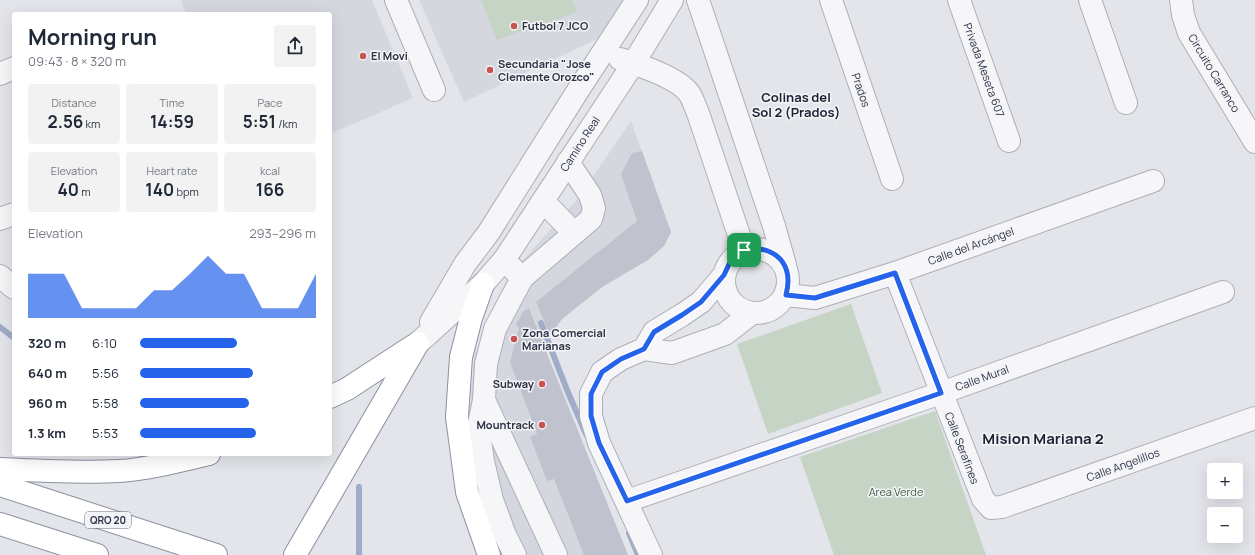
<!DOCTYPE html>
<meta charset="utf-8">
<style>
:root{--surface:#fff;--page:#f2f2f3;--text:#1f2937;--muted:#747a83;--accent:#2563eb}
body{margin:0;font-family:Manrope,sans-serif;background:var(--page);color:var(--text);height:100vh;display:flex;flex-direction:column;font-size:15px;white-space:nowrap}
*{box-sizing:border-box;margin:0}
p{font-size:13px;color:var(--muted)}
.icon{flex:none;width:22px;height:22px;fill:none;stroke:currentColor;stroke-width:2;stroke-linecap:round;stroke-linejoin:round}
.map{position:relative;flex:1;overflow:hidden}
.drawer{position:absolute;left:12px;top:12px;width:320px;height:444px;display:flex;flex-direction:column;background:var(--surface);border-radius:4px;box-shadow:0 4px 16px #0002}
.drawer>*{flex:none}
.buttons{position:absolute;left:1207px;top:463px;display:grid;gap:8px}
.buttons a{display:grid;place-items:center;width:36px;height:36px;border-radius:4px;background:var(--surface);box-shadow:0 4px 16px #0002;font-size:20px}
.pin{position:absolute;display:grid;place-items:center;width:34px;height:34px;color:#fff;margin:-17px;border-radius:8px;box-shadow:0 2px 6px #0006}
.round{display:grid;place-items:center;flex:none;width:42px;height:42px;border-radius:4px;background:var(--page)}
.headline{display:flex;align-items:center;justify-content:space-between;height:68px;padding:0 16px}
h1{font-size:22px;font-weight:700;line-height:30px}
.metrics{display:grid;grid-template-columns:repeat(3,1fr);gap:6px;height:68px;padding:4px 16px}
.metrics div{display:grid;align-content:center;border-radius:4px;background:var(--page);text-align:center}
.metrics b{font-size:17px;font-weight:700}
.metrics small{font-size:11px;font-weight:400}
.metrics p{font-size:11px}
.chart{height:112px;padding:8px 16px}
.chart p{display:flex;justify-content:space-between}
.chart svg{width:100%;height:72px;margin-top:4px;fill:var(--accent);opacity:.7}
ul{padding:0 16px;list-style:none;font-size:13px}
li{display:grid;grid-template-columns:64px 48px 1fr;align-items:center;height:30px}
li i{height:10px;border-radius:5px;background:var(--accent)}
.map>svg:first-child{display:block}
</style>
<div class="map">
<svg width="1255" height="555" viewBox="0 0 1255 555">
<rect width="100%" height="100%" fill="#e3e5ea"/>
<g fill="#d5d7df">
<polygon points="181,0 372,0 413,98 330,134 330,14 186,14"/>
<polygon points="419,0 623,0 599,38 464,102"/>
<polygon points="631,121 671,232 648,260 602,287 562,319 543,344 628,555 505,555 473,474 471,391 475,353 511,274 578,198"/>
</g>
<g fill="#c6d4c5">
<polygon points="481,0 573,0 577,12 497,40"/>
<polygon points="851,304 882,393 768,434 737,344"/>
<polygon points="935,411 986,555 834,555 800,457"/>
</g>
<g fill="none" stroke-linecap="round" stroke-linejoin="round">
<g stroke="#a0adc8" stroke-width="6">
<polyline points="541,323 567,390 586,434"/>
<polyline points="0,327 14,338"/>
<polyline points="140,454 141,455"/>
<polyline points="359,487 359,555"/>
<polyline points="629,533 638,555"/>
</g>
</g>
<g fill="#c0c3cd">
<polygon points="642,151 671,232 664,246 648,260 602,287 562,319 550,335 536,302 637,221 621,174 632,153"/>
<polygon points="529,308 543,344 628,555 584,555 554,479 547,481 530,437 537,434 510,362 519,328 516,324 523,312"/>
</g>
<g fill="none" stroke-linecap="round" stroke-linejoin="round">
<defs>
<g id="minor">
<polyline points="396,0 434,90"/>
<polyline points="698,0 774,226 785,265"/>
<polyline points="831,0 892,179"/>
<polyline points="959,0 1009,141"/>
<polyline points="1090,0 1126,103"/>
<polyline points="1181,0 1183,15 1189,33 1255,142"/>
<path d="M620 59C639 65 677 77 689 93 693 99 695 107 698 113L744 250"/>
<polyline points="0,74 14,68"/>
<polyline points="543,201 574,233"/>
<polyline points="0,219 14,214"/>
<circle cx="756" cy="281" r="32"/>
<polyline points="504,260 522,278 495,329 486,364 484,400 478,428 483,461 492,500 505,535 515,555"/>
<polyline points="895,273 983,499 991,508 1002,507 1255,418"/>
<polyline points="0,276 14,288"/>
<polyline points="522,278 591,219 594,208 590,195 568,162"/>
<polyline points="786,295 815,298 895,273 1153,181"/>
<polyline points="431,322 465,264 489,232 577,92 637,0"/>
<polyline points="418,343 483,284 504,260 633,64 672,0"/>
<polyline points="644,349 672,353 725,334 752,313"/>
<polyline points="484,400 556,555"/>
<polyline points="627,501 941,393 1223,292"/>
<polyline points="651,555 599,443 591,416 591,394 602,372 621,359 644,349 654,332 682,315 701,302 724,275"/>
</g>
<g id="highway">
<polyline points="483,284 471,318 461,357 457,417 467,492 489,555"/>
<polyline points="330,397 347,389 413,346"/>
<path d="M0 469C39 471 79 473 119 471 149 469 179 461 209 454"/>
<polyline points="0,485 216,555"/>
<polyline points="0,524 97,555"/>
<polyline points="295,555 418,343"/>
</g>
</defs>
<use href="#minor" stroke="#acafb8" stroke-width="24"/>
<use href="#highway" stroke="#8b90a0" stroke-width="24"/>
<use href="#minor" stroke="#f6f6f9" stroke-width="22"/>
<use href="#highway" stroke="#fff" stroke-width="22"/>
</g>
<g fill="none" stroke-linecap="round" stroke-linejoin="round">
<defs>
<path id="route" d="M753 248C781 250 793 268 786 295L815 298 895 273 941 393 627 501 599 443 591 416V394L602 372 621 359 644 349 654 332 682 315 701 302 724 275 731 260 744 250Z"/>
</defs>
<use href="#route" stroke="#fff" stroke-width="8"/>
<use href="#route" stroke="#2563eb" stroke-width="5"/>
</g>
<g fill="#c75351" stroke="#f3f4f8" stroke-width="1.5">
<circle cx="514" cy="26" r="4"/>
<circle cx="363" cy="56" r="4"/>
<circle cx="490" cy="70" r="4"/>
<circle cx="514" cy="339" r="4"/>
<circle cx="542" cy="384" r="4"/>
<circle cx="542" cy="425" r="4"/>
</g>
<g text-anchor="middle" stroke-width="3" stroke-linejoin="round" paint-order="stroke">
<rect fill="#f3f4f8" stroke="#686b79" stroke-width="1" x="85" y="512" width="46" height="16" rx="3"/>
<g font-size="10" font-weight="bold" fill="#2c3042">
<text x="108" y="524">QRO 20</text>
</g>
<g font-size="11" font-weight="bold" fill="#2c3042" stroke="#f3f4f8" text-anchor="start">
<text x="522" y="30">Futbol 7 JCO</text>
<text x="371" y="60">El Movi</text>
<text x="498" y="68">Secundaria "Jose<tspan x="498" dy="13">Clemente Orozco"</tspan></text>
<text x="522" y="337">Zona Comercial<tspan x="522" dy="13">Marianas</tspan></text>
<text x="534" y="388" text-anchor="end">Subway</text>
<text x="534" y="429" text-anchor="end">Mountrack</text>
</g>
<g font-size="11" fill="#2c3042" stroke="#f3f4f8">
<text transform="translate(984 70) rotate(70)" y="4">Privada Meseta 607</text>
<text transform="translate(1214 73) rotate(59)" y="4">Circuito Carranco</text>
<text transform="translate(861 90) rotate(71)" y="4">Prados</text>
<text transform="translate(580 144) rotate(-57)" y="4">Camino Real</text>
<text transform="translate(971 246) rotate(-20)" y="4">Calle del Arcángel</text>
<text transform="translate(982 378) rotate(-20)" y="4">Calle Mural</text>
<text transform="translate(962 448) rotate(69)" y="4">Calle Serafines</text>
<text transform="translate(1123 465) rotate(-20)" y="4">Calle Angelillos</text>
</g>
<g font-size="11" fill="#3a5c3a" stroke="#f3f4f8">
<text x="896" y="496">Area Verde</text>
</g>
<g font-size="13" font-weight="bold" fill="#1e2133" stroke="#f3f4f8">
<text x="796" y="102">Colinas del<tspan x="796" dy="15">Sol 2 (Prados)</tspan></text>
</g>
<g font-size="15" font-weight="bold" fill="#1e2133" stroke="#f3f4f8">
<text x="1043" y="444">Mision Mariana 2</text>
</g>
</g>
</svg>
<div class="buttons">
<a>+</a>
<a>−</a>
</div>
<div class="pin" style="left:744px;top:250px;background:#1e9e55"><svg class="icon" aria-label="arrive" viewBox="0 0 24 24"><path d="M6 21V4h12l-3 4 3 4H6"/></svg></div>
<section class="drawer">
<div class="headline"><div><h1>Morning run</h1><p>09:43 · 8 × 320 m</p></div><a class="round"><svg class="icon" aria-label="share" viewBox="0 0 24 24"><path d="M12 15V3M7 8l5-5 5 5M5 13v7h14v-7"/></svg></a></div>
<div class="metrics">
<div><p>Distance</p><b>2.56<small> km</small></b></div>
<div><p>Time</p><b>14:59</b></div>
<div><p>Pace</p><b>5:51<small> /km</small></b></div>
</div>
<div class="metrics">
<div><p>Elevation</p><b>40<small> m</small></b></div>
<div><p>Heart rate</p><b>140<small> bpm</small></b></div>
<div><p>kcal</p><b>166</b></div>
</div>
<div class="chart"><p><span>Elevation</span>293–296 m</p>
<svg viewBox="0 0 160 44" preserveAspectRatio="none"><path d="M0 44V17L10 17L20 17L30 38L40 38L50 38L60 38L70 27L80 27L90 17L100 6L110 17L120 17L130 38L140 38L150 38L160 17V44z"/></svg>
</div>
<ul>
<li><b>320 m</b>6:10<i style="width:55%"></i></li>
<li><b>640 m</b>5:56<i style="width:64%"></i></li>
<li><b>960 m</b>5:58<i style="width:62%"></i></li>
<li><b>1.3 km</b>5:53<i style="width:66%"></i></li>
</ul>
</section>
</div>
